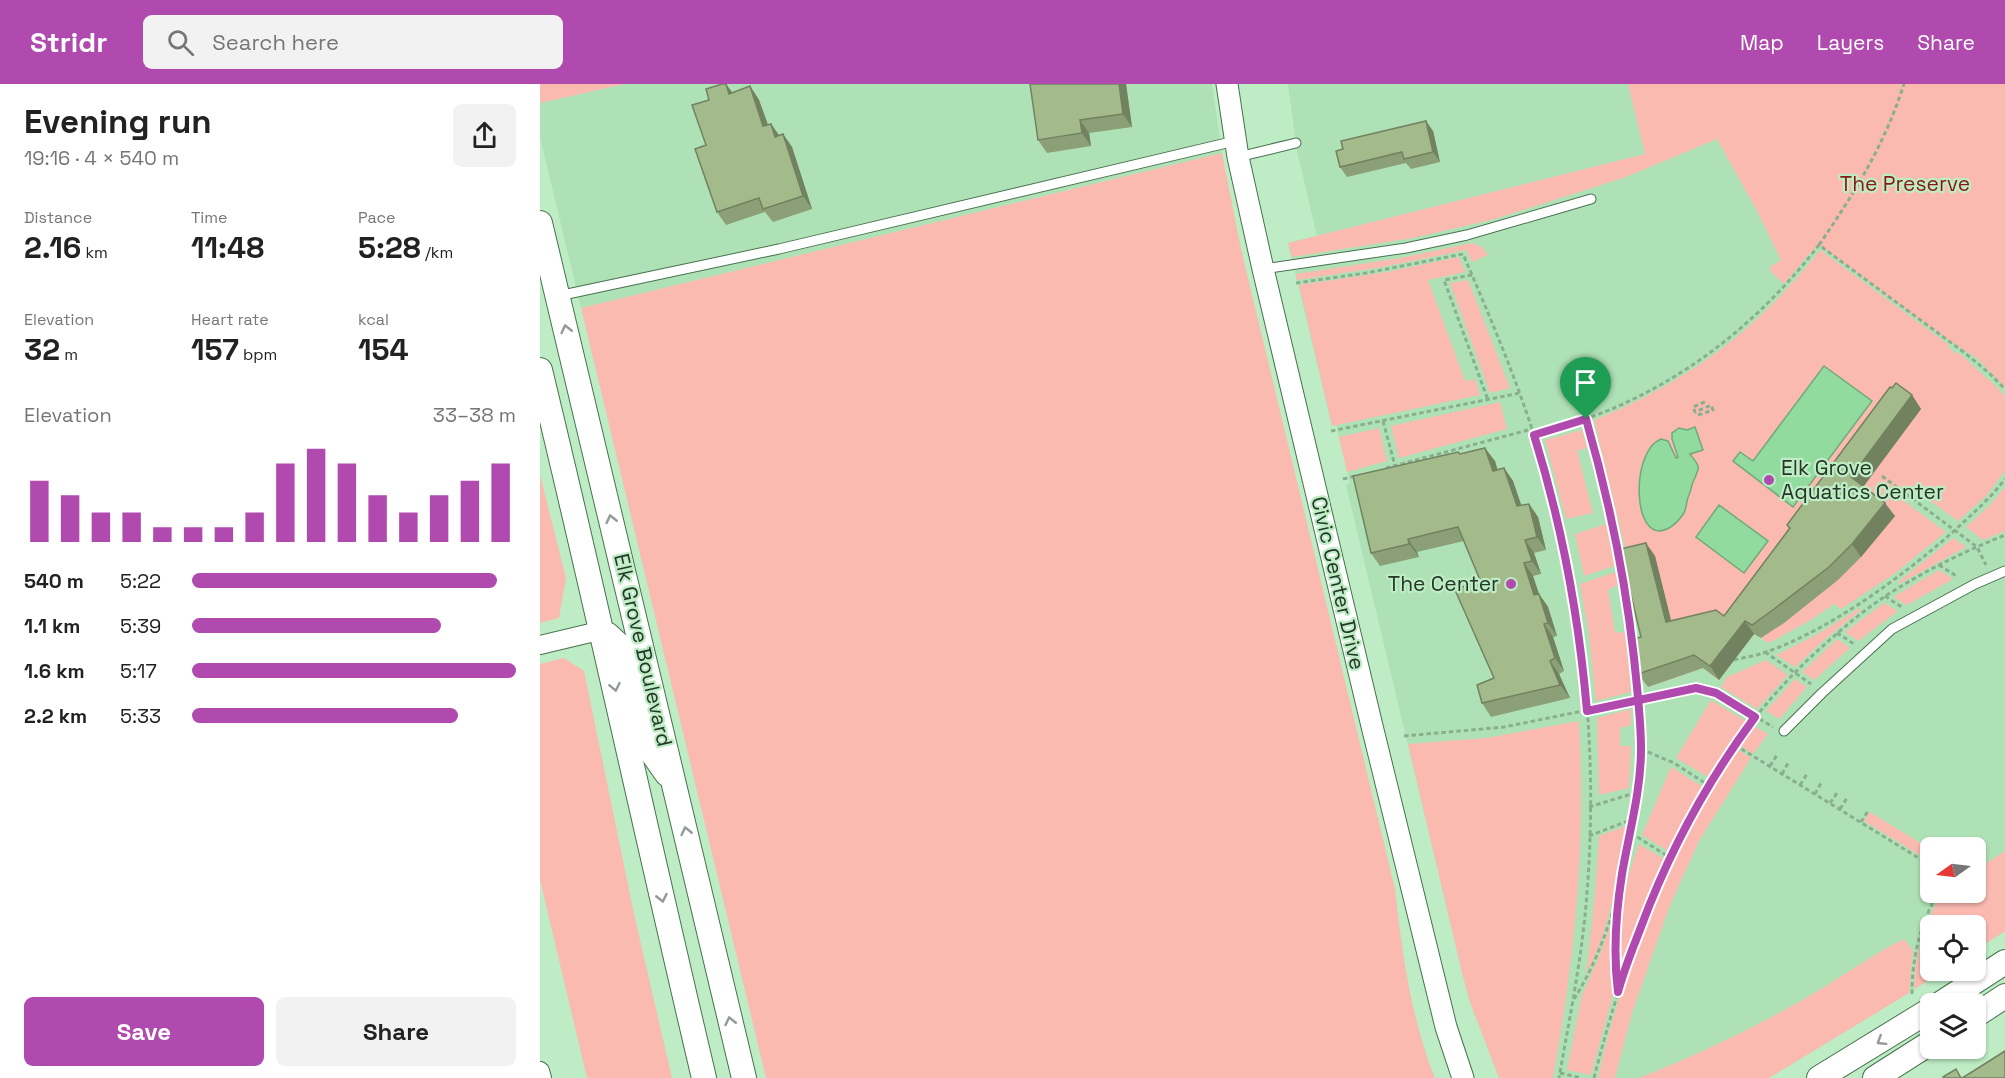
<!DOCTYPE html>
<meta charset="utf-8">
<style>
:root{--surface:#fff;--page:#f2f2f2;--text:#222;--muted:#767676;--accent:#b14aae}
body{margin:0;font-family:"Space Grotesk",sans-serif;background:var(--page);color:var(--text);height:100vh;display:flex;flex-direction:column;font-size:22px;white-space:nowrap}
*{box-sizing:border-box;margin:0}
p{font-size:20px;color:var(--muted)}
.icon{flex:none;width:33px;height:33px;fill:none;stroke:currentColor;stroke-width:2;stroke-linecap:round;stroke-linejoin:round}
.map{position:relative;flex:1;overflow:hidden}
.sheet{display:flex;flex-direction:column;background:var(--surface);width:540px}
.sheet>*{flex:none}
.needle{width:39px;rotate:256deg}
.tools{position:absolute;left:1380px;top:753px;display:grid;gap:12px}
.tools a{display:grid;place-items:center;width:66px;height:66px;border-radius:9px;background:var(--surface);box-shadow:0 2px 4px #0004;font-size:30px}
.pin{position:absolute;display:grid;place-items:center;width:51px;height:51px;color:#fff;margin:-62px -26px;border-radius:50% 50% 50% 0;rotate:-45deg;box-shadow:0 0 6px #0007}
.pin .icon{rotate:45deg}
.round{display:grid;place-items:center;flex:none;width:63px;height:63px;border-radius:9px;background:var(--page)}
.headline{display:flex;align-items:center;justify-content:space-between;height:102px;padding:0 24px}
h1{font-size:33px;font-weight:700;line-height:45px}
.stats{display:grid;grid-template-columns:repeat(3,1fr);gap:9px;height:102px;padding:6px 24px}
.stats div{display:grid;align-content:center}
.stats b{font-size:30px;font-weight:700}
.stats small{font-size:16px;font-weight:400}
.stats p{font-size:16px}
.chart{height:168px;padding:12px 24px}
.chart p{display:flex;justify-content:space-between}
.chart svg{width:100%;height:108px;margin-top:6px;stroke:var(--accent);stroke-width:6}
.cta{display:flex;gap:12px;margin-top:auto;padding:12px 24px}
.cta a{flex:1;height:69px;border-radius:9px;background:var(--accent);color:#fff;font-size:24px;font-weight:700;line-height:69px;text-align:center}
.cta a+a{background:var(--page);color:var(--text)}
ul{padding:0 24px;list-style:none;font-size:20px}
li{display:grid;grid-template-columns:96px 72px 1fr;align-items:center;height:45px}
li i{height:15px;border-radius:8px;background:var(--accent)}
header{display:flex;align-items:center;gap:36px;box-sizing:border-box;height:84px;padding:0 30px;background:var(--accent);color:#fff}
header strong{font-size:28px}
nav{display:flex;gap:33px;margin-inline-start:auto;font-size:21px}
.search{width:420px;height:54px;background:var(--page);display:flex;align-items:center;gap:15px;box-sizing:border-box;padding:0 21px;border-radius:9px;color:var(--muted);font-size:22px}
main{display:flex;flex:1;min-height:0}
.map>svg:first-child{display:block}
</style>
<header>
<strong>Stridr</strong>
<div class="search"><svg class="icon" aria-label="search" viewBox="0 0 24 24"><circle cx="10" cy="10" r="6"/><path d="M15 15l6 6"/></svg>Search here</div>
<nav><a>Map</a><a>Layers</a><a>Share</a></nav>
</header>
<main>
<section class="sheet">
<div class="headline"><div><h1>Evening run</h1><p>19:16 · 4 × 540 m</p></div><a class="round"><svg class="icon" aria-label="share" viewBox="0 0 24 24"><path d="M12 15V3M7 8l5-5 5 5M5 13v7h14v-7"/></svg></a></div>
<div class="stats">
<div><p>Distance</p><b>2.16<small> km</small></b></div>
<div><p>Time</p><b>11:48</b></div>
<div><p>Pace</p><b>5:28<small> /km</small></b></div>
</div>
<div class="stats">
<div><p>Elevation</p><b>32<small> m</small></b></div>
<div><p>Heart rate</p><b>157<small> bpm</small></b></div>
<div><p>kcal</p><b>154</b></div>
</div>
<div class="chart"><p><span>Elevation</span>33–38 m</p>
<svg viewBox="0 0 160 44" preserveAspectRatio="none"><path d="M5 44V19M15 44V25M25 44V32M35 44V32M45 44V38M55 44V38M65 44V38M75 44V32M85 44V12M95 44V6M105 44V12M115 44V25M125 44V32M135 44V25M145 44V19M155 44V12"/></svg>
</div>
<ul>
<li><b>540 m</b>5:22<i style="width:94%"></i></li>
<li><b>1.1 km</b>5:39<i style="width:77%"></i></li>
<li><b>1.6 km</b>5:17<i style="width:100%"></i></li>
<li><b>2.2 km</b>5:33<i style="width:82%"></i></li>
</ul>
<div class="cta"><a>Save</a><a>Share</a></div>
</section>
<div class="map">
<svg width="1465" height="994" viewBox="0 0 1465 994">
<rect width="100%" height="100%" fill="#beecc4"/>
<g fill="#aee2b6" fill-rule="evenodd">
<polygon points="85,0 672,0 682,69 41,224 0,53 0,19"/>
<path d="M748 0H1465V847L1436 866V842H1390V886L1404 887 1229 994H959L930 918 917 867 806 401 810 399 796 341 792 342 748 159 777 152 757 67ZM1390 764H1436V808H1390Z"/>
</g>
<g fill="#fbbab0">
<polygon points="0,0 85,0 0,19"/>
<polygon points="1088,0 1465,0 1465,303 1438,275 1392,245 1279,161 1268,171 1244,200 1231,188 1230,183 1241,176 1217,127 1177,55 1086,93 955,135 873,154 752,173 748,159 1105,70"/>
<path d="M682 69 701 165 855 805C862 868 871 935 895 994H226L41 224Z"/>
<polygon points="932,159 942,163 948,171 932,178 926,166 843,183 757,196 756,190 860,174"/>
<path d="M1280 166 1409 261 1408 263 1416 270 1418 268 1460 306 1465 313V387L1446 412 1418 437 1371 403 1365 418 1406 448 1354 490 1301 525 1294 520 1269 537 1229 559 1219 553 1222 548 1218 545 1179 596 1163 584 1108 603 1099 569 1110 566 1054 336C1149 297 1216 247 1280 166Z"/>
<polygon points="919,173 925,188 888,196 925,297 935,295 940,311 792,342 759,201 847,188"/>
<polygon points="928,196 970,304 950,309 910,199"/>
<polygon points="960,318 967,345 859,374 851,342"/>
<polygon points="839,344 847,377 807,388 799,353"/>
<polygon points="1042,346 1047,364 1037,367 1053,429 1026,435 1005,356"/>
<polygon points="0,391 26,494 19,534 0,539"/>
<polygon points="1465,403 1465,447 1443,456 1426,443 1451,420"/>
<polygon points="1066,440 1074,482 1044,492 1035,450"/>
<polygon points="1413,454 1426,463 1359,500 1358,498"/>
<polygon points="1399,486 1413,495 1367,521 1353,513"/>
<polygon points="1075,488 1078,501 1068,506 1075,549 1085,548 1091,608 1056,617 1049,550 1040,500"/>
<polygon points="1344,519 1358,527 1318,557 1305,548"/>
<polygon points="1320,524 1321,526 1284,556 1255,583 1236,571 1276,551"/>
<polygon points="1297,555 1310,564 1274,596 1262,588"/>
<polygon points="24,574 44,587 94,830 132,994 47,994 0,796 0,580"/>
<polygon points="1226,576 1248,591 1217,625 1181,603 1187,593"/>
<polygon points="1255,595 1267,603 1239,635 1226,627"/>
<polygon points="1171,616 1207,638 1168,693 1136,674"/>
<polygon points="1091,625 1091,641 1080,644 1080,662 1091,662 1089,704 1059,711 1057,634"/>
<path d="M1039 637C1046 762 1035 872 1013 994H959L930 918 923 893 868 660 946 654Z"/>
<polygon points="1214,642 1228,650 1213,670 1199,661"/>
<path d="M1197 665 1211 674 1159 757 1130 821 1092 929 1075 994H1058C1084 877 1130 764 1197 665Z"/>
<polygon points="1131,683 1163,703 1128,767 1102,751"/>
<polygon points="1330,728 1390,765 1389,777 1324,737"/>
<path d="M1085 742C1080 787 1068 853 1046 891L1055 811 1059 752Z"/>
<path d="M1099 760 1124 775 1098 838 1079 892C1071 854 1085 797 1099 760Z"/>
<path d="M1465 767V847L1436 866V842H1390V886L1404 887 1374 905C1375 871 1384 838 1402 809L1436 808V786Z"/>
<polygon points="1077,822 1073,859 1074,907 1051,991 1027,986 1042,911 1059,873"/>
<path d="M1364 855 1373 867 1369 909 1229 994H1099C1162 969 1223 940 1281 905 1309 888 1335 869 1364 855Z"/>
</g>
<g fill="#91db9e" stroke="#70aa7a" stroke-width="1.5">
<polygon points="1284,282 1332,317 1253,423 1193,377 1200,368 1213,377"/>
<path d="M1155 343 1163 366 1150 370C1161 384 1160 382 1153 398 1151 402 1151 407 1149 411 1146 417 1147 423 1144 429 1140 435 1134 442 1127 445 1092 461 1090 367 1121 355L1128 357 1136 374 1138 373 1132 355V349L1139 344 1147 346Z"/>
<polygon points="1179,421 1228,457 1204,489 1156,453"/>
</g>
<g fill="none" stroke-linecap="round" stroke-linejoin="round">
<defs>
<g id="service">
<polyline points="698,73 756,59"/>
<polyline points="723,185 866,164 927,151 1051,115"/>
<polyline points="18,212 239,165 695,57"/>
<polyline points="1244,647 1282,609 1352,545 1435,500 1465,487"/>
</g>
<g id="minor">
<polyline points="0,561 63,546"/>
<polyline points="0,987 2,994"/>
</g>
<polyline id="tertiary" points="687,0 698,73 723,185 832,642 906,943 923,994"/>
<g id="secondary">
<polyline points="0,139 204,994"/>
<path d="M0 286C57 521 108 758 164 994"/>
<polyline points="68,551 81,563 90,585 108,663 127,690"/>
<polyline points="1400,920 1465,878"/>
<polyline points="1436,931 1465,912"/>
<polyline points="1279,994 1390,926"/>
<polyline points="1335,994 1390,959"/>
</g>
</defs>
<use href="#service" stroke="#47714e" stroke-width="11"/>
<use href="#minor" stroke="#47714e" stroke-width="20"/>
<use href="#tertiary" stroke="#47714e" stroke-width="23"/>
<use href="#secondary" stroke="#47714e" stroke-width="26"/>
<g stroke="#8aaf8f" stroke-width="3" stroke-dasharray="4.5 3" stroke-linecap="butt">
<path d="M1279 161C1315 108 1344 62 1364 0"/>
<polyline points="932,191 904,196 948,316"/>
<path d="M756 199 826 189 923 170C954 242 985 315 1006 391 1047 536 1060 692 1044 841 1038 893 1028 943 1019 994"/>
<polyline points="1158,331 1173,326 1171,321 1155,328 1153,323 1167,317"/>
<path d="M1046 335C1067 408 1084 482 1092 558"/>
<polyline points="843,337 855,382"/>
<polyline points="791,347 980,309"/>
<path d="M994 351C1025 341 1056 333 1085 319 1163 283 1227 228 1279 161L1425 269 1449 289 1465 305"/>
<polyline points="846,384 992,345"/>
<polyline points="1342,392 1437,463 1446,481"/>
<polyline points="803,395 816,392"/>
<polyline points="1399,481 1418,493"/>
<polyline points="1345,512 1363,524"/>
<polyline points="1297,549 1314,560"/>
<polyline points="1225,568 1271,600"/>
<path d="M1194 576C1205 573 1216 572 1226 568 1290 546 1363 492 1414 447 1432 430 1450 415 1465 395"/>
<polyline points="864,652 964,643 1156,604 1176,609 1233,643"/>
<polyline points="1195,661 1390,781"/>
<polyline points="1101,665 1134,679 1168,701"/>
<polyline points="1230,682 1237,671"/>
<polyline points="1242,690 1248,679"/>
<polyline points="1260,701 1267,690"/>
<polyline points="1275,710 1281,699"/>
<polyline points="1290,719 1297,709"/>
<polyline points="1049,723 1098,708"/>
<polyline points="1300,725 1307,714"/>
<polyline points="1321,738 1328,727"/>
<polyline points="1091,749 1129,773"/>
<polyline points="1049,752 1093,735"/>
<polyline points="1429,764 1432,759"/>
<polyline points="1078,906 1076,852 1082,799"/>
<path d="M1372 910C1372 875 1380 838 1399 808"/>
<path d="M1034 915C1074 854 1100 738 1101 665 1102 631 1096 598 1093 564"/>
<polyline points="1020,989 1041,994"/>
<path d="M1054 994C1095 833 1157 673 1284 561 1303 544 1323 527 1344 513 1382 488 1423 468 1465 451"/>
</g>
<use href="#service" stroke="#fff" stroke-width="9"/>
<use href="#minor" stroke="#fff" stroke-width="18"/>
<use href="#tertiary" stroke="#fff" stroke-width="21"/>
<use href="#secondary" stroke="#fff" stroke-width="24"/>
</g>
<g fill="#8ca077">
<polygon points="490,0 586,0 592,43 549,49 551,62 507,69 498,56"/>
<polygon points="210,2 219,16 228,41 231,40 239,51 243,50 252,63 272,125 233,138 225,128 186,141 177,128 166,61 192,9"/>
<polygon points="893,47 900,78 871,85 866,79 807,93 800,83"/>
<polygon points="1352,304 1372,311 1381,325 1323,402 1355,432 1321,473 1298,496 1244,539 1221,554 1214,550 1179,596 1163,584 1108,603 1098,590 1101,553 1115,472 1131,537 1184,532 1249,444 1247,441"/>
<polygon points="918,368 920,370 955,377 957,386 964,384 973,397 981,421 989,420 998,433 1006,466 994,469 1001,490 993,492 999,510 1008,523 1017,552 1013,553 1024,587 1019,590 1030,614 951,633 942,619 954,594 940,496 924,457 877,468 879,473 840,482 831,469"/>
</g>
<g fill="#728261">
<polygon points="186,0 195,12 189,10"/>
<polygon points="579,0 586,0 592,43 583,30"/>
<polygon points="210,2 219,16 233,55 223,42"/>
<polygon points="540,36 549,49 551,62 542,49"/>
<polygon points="886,37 893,47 900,78 893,68"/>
<polygon points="231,40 240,53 235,53"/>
<polygon points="243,50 252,63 272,125 263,112"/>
<polygon points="1372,311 1381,325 1321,406 1311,393"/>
<polygon points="945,364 955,377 962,400 953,387"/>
<polygon points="964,384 973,397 986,435 977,422"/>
<polygon points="1345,419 1355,432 1321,473 1312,460"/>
<polygon points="989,420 998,433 1006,466 997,453"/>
<polygon points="868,455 877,468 879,473 869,460"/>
<polygon points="985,456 994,469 1001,490 992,477"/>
<polygon points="1106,459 1115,472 1135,552 1126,538"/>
<polygon points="984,479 993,492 999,510 1008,523 1017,552 1008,539 994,511"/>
<polygon points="1205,537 1214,550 1179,596 1170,582"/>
<polygon points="1004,540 1013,553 1024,587 1015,574"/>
<polygon points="1010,577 1019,590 1030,614 1020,601"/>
</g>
<g fill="#a3ba8a" stroke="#728261" stroke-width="1.5">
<polygon points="182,0 186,0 189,10 210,2 223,42 231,40 235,53 243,50 263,112 223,125 219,114 177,128 155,65 166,61 152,21 169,16 166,5"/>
<polygon points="490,0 579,0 583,30 540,36 542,49 498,56"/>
<polygon points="886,37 893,68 864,75 862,68 800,83 796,67 803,65 801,57"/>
<polygon points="1356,299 1372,311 1311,393 1345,419 1312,460 1289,483 1234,525 1212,541 1205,537 1170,582 1154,571 1098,590 1090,556 1101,553 1080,465 1106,459 1126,538 1176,526 1184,532 1250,444 1247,441 1350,303 1352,304"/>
<polygon points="945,364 953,387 964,384 977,422 989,420 997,453 985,456 992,477 984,479 994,511 999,510 1008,539 1004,540 1015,574 1010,577 1020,601 942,619 937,601 954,594 915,506 940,496 918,443 868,455 869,460 831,469 813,392 918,368 920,370"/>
<polygon points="1465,967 1465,994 1422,994 1435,986"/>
<polygon points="1416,985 1421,994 1404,994 1403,993"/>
</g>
<defs><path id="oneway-chevron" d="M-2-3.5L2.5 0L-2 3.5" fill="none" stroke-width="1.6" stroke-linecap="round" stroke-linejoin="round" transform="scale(1.5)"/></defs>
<g stroke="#929a93">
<use href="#oneway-chevron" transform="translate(26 245) rotate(-103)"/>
<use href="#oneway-chevron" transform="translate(71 435) rotate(-103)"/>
<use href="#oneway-chevron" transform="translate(75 603) rotate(78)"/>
<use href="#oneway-chevron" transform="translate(146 747) rotate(-103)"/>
<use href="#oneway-chevron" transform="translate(122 814) rotate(77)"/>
<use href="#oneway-chevron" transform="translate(190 937) rotate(-103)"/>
<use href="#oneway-chevron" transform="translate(1341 957) rotate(148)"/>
</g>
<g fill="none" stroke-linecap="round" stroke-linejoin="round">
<defs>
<path id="route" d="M1046 335C1069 415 1085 492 1094 574 1097 604 1101 635 1101 665 1101 707 1089 749 1082 790 1076 828 1073 869 1078 908 1084 885 1093 864 1101 843 1130 765 1166 699 1215 633L1176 609 1156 604 1047 627C1039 534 1022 441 994 351L1046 335"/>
</defs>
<use href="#route" stroke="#fff" stroke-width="12"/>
<use href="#route" stroke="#b14aae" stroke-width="8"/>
</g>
<g fill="#b14aae" stroke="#beecc4" stroke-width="2">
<circle cx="1229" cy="396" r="6"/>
<circle cx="971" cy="500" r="6"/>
</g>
<g text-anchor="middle" stroke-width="4.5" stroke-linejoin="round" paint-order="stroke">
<g font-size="21" fill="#871b14" stroke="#beecc4">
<text x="1365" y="107">The Preserve</text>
</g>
<g font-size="21" fill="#243627" stroke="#beecc4" text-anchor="start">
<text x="1241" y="391">Elk Grove<tspan x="1241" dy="24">Aquatics Center</tspan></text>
<text x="959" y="507" text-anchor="end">The Center</text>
</g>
<g font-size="21" fill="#243627" stroke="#beecc4">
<text transform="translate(798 499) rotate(77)" y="7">Civic Center Drive</text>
<text transform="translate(103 566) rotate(77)" y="7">Elk Grove Boulevard</text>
</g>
</g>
</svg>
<div class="tools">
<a><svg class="needle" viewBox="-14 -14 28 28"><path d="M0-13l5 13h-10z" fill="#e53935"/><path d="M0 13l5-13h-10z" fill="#767676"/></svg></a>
<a><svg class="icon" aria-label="locate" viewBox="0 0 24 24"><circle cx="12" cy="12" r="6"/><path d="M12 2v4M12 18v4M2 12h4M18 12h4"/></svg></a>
<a><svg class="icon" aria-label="layers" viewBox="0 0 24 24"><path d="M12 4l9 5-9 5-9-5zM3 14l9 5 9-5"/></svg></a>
</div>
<div class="pin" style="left:1046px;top:335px;background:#1e9e55"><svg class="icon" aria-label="arrive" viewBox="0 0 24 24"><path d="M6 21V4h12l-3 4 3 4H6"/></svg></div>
</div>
</main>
